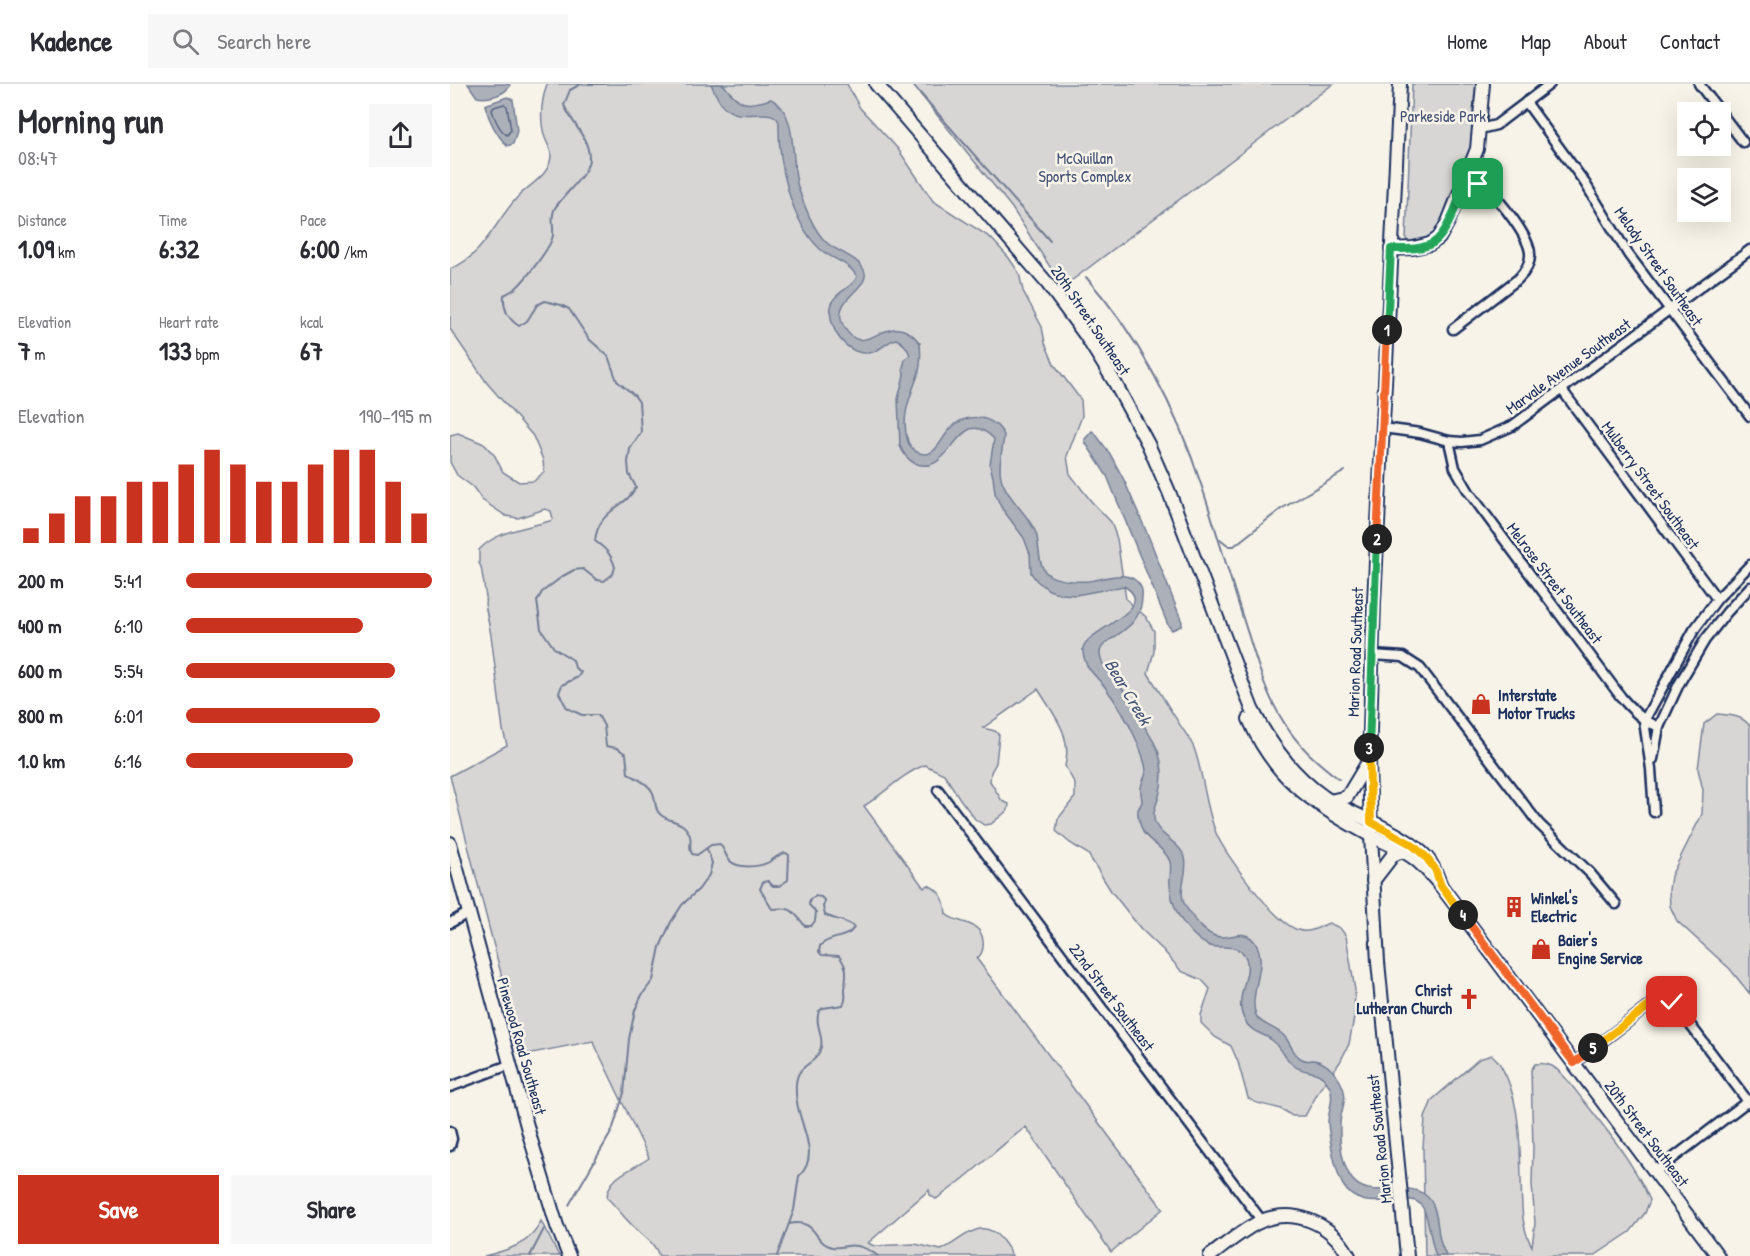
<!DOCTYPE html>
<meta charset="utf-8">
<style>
:root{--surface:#fff;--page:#f7f7f7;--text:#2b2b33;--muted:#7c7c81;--line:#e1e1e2;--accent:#c8321e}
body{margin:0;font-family:"Patrick Hand",sans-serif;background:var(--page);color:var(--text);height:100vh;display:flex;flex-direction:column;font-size:22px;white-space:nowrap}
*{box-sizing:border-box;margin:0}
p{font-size:20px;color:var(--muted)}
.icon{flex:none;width:33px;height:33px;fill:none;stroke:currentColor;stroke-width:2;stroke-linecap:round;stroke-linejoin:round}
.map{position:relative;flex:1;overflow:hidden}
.sheet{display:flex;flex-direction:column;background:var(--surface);width:450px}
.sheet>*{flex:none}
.controls{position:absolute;left:1227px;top:18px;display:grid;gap:12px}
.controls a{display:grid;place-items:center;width:54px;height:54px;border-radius:0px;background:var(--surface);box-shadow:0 6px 24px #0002;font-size:30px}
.pin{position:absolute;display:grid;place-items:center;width:51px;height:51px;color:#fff;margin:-26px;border-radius:12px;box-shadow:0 3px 9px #0006}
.km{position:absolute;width:30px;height:30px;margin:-15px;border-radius:50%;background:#222;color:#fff;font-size:16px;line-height:30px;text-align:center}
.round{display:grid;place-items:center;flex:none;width:63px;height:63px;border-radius:0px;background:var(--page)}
.summary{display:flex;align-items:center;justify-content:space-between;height:102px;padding:0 18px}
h1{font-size:33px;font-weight:700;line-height:45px}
.stats{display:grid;grid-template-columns:repeat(3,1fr);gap:9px;height:102px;padding:6px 18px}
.stats div{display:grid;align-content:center}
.stats b{font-size:26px;font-weight:700}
.stats small{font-size:16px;font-weight:400}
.stats p{font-size:16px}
.chart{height:168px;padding:12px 18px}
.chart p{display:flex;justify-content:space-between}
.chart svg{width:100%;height:108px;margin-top:6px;stroke:var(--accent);stroke-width:6}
.action{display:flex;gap:12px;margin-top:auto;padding:12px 18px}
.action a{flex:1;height:69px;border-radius:0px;background:var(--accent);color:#fff;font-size:24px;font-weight:700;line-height:69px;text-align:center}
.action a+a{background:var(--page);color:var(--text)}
ul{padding:0 18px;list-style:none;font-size:20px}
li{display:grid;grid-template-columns:96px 72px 1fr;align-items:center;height:45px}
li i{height:15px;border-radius:8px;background:var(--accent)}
header{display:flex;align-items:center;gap:36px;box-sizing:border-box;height:84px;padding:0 30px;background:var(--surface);border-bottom:2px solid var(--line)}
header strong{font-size:28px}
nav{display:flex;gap:33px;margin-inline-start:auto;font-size:21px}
.search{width:420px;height:54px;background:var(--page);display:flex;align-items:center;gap:15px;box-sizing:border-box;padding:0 21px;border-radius:0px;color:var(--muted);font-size:22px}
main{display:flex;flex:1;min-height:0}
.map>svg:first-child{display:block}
</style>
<header>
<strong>Kadence</strong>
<div class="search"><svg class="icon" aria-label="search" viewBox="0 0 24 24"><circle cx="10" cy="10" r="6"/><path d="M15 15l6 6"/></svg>Search here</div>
<nav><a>Home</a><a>Map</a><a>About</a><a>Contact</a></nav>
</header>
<main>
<section class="sheet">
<div class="summary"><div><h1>Morning run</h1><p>08:47</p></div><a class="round"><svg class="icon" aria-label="share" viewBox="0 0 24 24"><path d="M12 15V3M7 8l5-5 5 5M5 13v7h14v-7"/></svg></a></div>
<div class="stats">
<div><p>Distance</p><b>1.09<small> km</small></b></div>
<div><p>Time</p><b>6:32</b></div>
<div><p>Pace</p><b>6:00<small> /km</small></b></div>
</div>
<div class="stats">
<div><p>Elevation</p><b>7<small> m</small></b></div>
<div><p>Heart rate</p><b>133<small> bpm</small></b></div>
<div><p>kcal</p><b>67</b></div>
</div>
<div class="chart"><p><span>Elevation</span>190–195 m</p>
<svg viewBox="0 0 160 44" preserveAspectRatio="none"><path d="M5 44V38M15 44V32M25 44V25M35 44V25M45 44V19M55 44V19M65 44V12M75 44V6M85 44V12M95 44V19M105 44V19M115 44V12M125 44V6M135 44V6M145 44V19M155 44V32"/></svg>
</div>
<ul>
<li><b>200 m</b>5:41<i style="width:100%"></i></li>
<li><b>400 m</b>6:10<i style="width:72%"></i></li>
<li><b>600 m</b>5:54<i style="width:85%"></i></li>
<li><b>800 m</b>6:01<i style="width:79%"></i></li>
<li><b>1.0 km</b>6:16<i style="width:68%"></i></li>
</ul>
<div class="action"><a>Save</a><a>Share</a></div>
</section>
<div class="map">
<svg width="1300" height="1172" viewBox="0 0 1300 1172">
<rect width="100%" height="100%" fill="#f7f3e8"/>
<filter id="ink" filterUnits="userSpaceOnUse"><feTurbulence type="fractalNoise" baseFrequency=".0167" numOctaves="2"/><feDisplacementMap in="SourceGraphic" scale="12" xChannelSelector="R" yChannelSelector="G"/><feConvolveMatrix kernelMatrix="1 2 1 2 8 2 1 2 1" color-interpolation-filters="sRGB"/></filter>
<g filter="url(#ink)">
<g fill="#d7d6d4" stroke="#798299" stroke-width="1.5">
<path d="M97 0H397L410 24 448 65 483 117 541 154 559 174 569 189 573 207 592 243 595 259 604 280 631 316 632 332 617 372 620 390 641 417 661 438 667 455 676 515 696 533 704 547V568L698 589C708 605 717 621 727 636 732 645 740 654 744 664 754 692 755 721 766 749 775 771 825 839 848 846 859 850 869 843 879 839L890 844 896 852 905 906 904 934 899 960 890 978 870 1005 855 1032H842C825 1018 812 1025 798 1014L788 978 781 962 765 953 751 939V931L760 905 752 896 731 887 713 866 691 845 661 807 638 770 620 759 606 747 608 735 625 713V700L615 682C623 651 603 630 588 605L533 644 545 647 549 651 546 679 541 688 540 697 552 717 559 720 558 726 541 740 534 741 525 735 510 715 494 690 475 681C452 690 435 709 414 722L474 804 478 801C491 807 495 816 496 830 508 841 531 836 533 857 534 864 532 870 527 875L713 1125 661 1168 576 1043C545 1065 519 1094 486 1115L480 1111 479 1106 418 1159 424 1162 465 1160 491 1166C513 1156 531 1130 552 1156 556 1161 560 1166 562 1172H209C204 1157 194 1154 184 1143 174 1134 167 1123 157 1114 157 1092 184 1085 199 1074L143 957 72 971 0 692 57 661 53 646 41 551 35 520 36 513 31 483 29 479V466C46 447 76 444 100 437L103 435 101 427 95 425 68 434 56 432 32 416 23 403 7 391 0 378V351L8 349 34 360 45 372 53 388 69 398 84 397 94 388 93 376 83 352 37 299 0 245V185C32 173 44 140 65 116 77 101 101 92 101 71 101 65 97 59 95 54 89 35 91 18 97 0Z"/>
<polygon points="462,0 883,0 613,203 562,124"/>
<path d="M962 0H1026L1025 47 1022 63 990 142C981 154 974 156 959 159L956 155Z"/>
<path d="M1267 630C1279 631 1292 631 1300 642V910L1280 885 1227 837 1220 822 1219 806 1221 792 1252 730 1253 706 1248 685 1254 640Z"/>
<path d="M1042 971C1050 978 1052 984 1057 994 1070 1025 1070 1061 1071 1094 1072 1117 1070 1142 1082 1162L1085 1139 1082 1100 1083 1065 1081 986 1085 980C1091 979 1096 979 1102 982 1115 990 1124 1005 1133 1016 1158 1047 1184 1080 1200 1116L1195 1129 1180 1148 1144 1172H975L973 1064 975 1034 982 1016 1029 975Z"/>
<path d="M91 1137 109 1172H34C56 1167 82 1160 91 1137Z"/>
</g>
<g fill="#acb0b9" stroke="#727c95" stroke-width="1.5">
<path d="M18 0H59L60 2C53 12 37 15 27 13Z"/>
<path d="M261 0H273C290 22 296 23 321 15 349 28 340 77 348 103 353 119 364 148 377 159 388 168 407 173 414 186 423 204 380 214 393 241 415 283 438 218 470 259 471 270 471 281 468 291 460 313 450 334 458 358 460 362 462 365 467 368 485 377 491 354 500 345 517 327 543 331 554 351 553 365 547 384 552 397 559 417 578 429 586 449 590 461 587 484 599 491 608 497 628 498 639 497 654 495 681 483 691 503 693 508 692 510 692 514 691 550 649 553 650 570 652 589 676 605 685 621 688 626 688 632 691 637 697 647 704 656 708 667 713 681 713 697 709 712 707 719 703 726 704 734 706 752 730 757 735 774 739 788 728 803 734 819 740 831 755 852 770 853 783 854 796 843 806 860 819 882 796 913 807 933 813 942 828 944 835 953 841 960 843 971 852 975 858 978 857 976 863 976 876 977 887 990 892 1001 899 1015 890 1026 890 1040 889 1057 892 1082 902 1095 921 1120 962 1090 981 1117 988 1128 987 1144 990 1156 991 1161 994 1167 996 1172H986C980 1157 980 1137 973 1124 961 1101 914 1136 893 1101 886 1089 879 1054 878 1039 878 1026 886 1012 878 1000 868 983 855 991 843 981 835 975 832 964 823 957 815 950 803 949 797 940 780 916 803 894 796 874 790 859 772 865 760 862 755 860 749 856 745 852 730 838 721 820 720 800 719 793 722 785 720 778 716 765 700 759 693 748 691 743 687 732 688 726 689 723 691 721 692 718 692 713 690 709 691 704 691 698 696 694 696 687 695 676 690 664 685 653 677 635 666 618 655 603 649 596 642 589 637 582 635 577 632 569 633 564 637 545 711 525 674 502L626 511 611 510 599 506 587 497 581 489 580 470 574 454 551 423 545 409 543 393 540 381 544 355C507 316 503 396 464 379 457 375 453 369 450 362L448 315 454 291 453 283 455 276 460 271C457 263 453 258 446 255 435 258 429 269 417 269 393 271 372 235 384 215 390 206 403 203 407 193 400 178 382 176 370 165 340 137 328 77 329 38 322 20 291 41 273 22 268 16 264 7 261 0Z"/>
<path d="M57 13 63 16 67 47 63 60 57 62C46 50 39 37 35 21Z"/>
<polygon points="642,347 645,349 660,370 674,396 700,456 732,538 731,542 722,546 718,541 657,392 635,358 635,355"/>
</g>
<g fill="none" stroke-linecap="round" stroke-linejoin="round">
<path stroke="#556382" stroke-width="1.5" d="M54 20 57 22 61 46 57 51C50 47 44 34 42 26L44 23Z"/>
<g stroke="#727c95" stroke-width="2">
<path d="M131 0 120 6 114 21C121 38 140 55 139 75 138 91 114 110 105 124 100 133 104 141 103 151 102 162 75 196 66 204 62 207 58 209 54 211 53 224 58 235 69 242L77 237 87 221 95 217 111 221 119 225 139 255 158 272 167 297 184 311 189 318 191 348 180 365 178 378 179 390 186 403C176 424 148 425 145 457 156 465 161 470 165 483L163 490 154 497 147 496 133 485 124 486 113 492 92 508 87 517 91 545 104 564 123 576 125 584 131 588 128 593 112 601 109 609 117 624 132 631H148L154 642 156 662 167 664 176 670 178 689C186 695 199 699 203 709 206 716 204 726 211 731 221 739 235 736 240 752 242 758 238 763 242 770L247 771 261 761 270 760C274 765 276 773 280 777 288 785 310 783 319 778 326 774 328 770 336 769L339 771 338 796 329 802H323L318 797 313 798 310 805 322 825C343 823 342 826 355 842H361L365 837 366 828 359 821 360 815 366 812 371 813 375 817 373 823 375 831C385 836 396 836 404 843 398 856 379 851 370 862L369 868 372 871 389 872C400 887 395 891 395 906 395 913 397 915 393 921L373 924 369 927C364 941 374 951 371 963 365 987 340 974 347 1018 350 1042 371 1072 349 1092L344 1126 327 1172"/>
<polyline points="139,0 154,0"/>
<polyline points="462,0 600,157"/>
<path d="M636 193C690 254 728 329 753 406 769 455 783 504 799 553 808 582 817 612 833 637 847 661 868 679 889 695"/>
<polyline points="770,455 779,462 784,462 831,425 895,387"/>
<polyline points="119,1121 162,1047 174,1009 179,955 185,926 192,911 203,896 210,863 221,838 232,821 249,805 259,791 262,779 257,765"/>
<path d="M339 1140C368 1134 363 1159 382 1163 387 1164 392 1163 397 1162 409 1160 418 1165 428 1172"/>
<polyline points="80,1172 94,1145"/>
</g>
<defs>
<g id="street">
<polyline points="1249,0 1293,58"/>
<polyline points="1076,18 1135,99 1178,170 1300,332"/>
<polyline points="1030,45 1046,41 1100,0"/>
<path d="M1003 245 1068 195C1075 188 1081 180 1080 169 1079 153 1051 117 1038 106 1032 101 1024 98 1017 95"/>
<polyline points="1112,306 1267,515"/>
<polyline points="933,344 970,349 999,357 1012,358 1030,356 1062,342 1300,166"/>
<path d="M999 357 1005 384 1019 408 1171 613C1183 627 1192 636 1209 643"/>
<polyline points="922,571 953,573 970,584 1089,740 1140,789 1166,820"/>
<polyline points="1203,675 1209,643 1229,600 1255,556 1277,528 1300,503"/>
<polyline points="488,706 812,1137"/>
<polyline points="1204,728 1201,685 1194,637 1244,546 1267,515 1300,481"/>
<polyline points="0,839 18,829"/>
<polyline points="1124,979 1204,918 1211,915 1218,915 1226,922 1300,1020"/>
<polyline points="0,1003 59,981"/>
<polyline points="0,1047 2,1055 0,1062"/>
<polyline points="1205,1088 1298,1017"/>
</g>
<g id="secondary">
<path d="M426 0 597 199 636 252 664 297 698 360 719 408 802 625C819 659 843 691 874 713 904 733 954 747 977 774 984 782 987 792 991 802"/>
<polyline points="950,0 924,518 919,677 921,752 928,878 957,1172"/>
<polyline points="941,165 963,164 980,160 989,154 998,138 1027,65 1033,0"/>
<path d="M799 635C823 692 864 721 916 749 932 758 951 764 965 775 975 783 983 793 991 802L1268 1172"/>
<polyline points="880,717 897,713 918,678"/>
<polyline points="0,759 80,1053 107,1142 119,1172"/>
<polyline points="923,797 943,771 952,767"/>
<path d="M760 1172C775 1161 790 1148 807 1139 842 1122 881 1138 899 1172"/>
</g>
</defs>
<use href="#street" stroke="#1b2f5e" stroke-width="13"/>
<use href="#secondary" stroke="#1b2f5e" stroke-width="16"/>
<use href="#street" stroke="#f7f3e8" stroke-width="8"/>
<use href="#secondary" stroke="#f7f3e8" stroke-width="12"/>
</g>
</g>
<g fill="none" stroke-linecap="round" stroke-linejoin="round" filter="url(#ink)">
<defs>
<path id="split-1" d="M937 246 941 165C954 165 971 166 983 159 999 149 1009 112 1017 95L1028 100"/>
<polyline id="split-2" points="927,455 937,246"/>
<polyline id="split-3" points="919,664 927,455"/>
<polyline id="split-4" points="919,664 921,738 961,760 975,772 985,785 991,802 1013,831"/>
<polyline id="split-5" points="1013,831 1124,979 1143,964"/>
<polyline id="split-6" points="1143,964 1207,916 1215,914 1222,918"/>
</defs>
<use href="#split-1" stroke="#fff" stroke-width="12"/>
<use href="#split-2" stroke="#fff" stroke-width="12"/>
<use href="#split-3" stroke="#fff" stroke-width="12"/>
<use href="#split-4" stroke="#fff" stroke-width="12"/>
<use href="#split-5" stroke="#fff" stroke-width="12"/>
<use href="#split-6" stroke="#fff" stroke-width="12"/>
<use href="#split-1" stroke="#22a559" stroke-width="8"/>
<use href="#split-2" stroke="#f0652b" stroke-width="8"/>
<use href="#split-3" stroke="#22a559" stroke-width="8"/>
<use href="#split-4" stroke="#f5b400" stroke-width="8"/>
<use href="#split-5" stroke="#f0652b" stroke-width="8"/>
<use href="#split-6" stroke="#f5b400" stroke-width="8"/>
</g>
<defs>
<symbol id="shop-bare" viewBox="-9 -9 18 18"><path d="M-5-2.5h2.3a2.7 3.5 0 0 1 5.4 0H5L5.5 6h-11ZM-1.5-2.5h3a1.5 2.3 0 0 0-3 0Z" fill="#c8321e" stroke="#f7f3e8" stroke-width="2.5" paint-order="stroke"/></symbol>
<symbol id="building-bare" viewBox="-9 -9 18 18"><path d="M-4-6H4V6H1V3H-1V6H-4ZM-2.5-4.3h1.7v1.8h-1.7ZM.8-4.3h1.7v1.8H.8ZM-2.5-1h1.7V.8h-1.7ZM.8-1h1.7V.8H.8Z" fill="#c8321e" stroke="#f7f3e8" stroke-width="2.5" paint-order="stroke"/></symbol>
<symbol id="church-bare" viewBox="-9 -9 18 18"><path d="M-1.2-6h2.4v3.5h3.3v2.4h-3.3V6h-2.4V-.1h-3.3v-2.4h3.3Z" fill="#c8321e" stroke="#f7f3e8" stroke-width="2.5" paint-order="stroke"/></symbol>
</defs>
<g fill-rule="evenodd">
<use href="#shop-bare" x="1016" y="605" width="30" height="30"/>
<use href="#building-bare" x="1049" y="808" width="30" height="30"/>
<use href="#shop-bare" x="1076" y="850" width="30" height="30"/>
<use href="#church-bare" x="1004" y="900" width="30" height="30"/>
</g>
<g text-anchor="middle" stroke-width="5" stroke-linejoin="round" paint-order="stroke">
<g font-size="16" fill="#415076" stroke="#f7f3e8">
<text x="993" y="38">Parkeside Park</text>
<text x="635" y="80">McQuillan<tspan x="635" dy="18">Sports Complex</tspan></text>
</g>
<g font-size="16" fill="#1b2f5e" stroke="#f7f3e8">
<text transform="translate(1209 182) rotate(55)" y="6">Melody Street Southeast</text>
<text transform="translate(641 236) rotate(56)" y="6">20th Street Southeast</text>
<text transform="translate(1118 282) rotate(-36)" y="6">Marvale Avenue Southeast</text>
<text transform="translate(1201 401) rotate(54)" y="6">Mulberry Street Southeast</text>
<text transform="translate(1105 499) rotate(53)" y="6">Melrose Street Southeast</text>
<text transform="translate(905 568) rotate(-88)" y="6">Marion Road Southeast</text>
<text transform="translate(662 913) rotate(53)" y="6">22nd Street Southeast</text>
<text transform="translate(72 962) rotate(74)" y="6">Pinewood Road Southeast</text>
<text transform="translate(1197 1049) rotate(53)" y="6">20th Street Southeast</text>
<text transform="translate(929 1055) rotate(-96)" y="6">Marion Road Southeast</text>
</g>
<g font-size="16" font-weight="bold" fill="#1b2f5e" stroke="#f7f3e8" text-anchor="start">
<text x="1048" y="617">Interstate<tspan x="1048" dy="18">Motor Trucks</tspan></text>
<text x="1081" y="820">Winkel's<tspan x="1081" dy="18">Electric</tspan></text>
<text x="1108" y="862">Baier's<tspan x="1108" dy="18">Engine Service</tspan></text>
<text x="1002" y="912" text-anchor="end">Christ<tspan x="1002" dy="18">Lutheran Church</tspan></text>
</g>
<g font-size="18" font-style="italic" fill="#465679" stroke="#f7f3e8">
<text transform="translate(678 608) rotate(59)" y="6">Bear Creek</text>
</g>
</g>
</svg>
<div class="controls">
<a><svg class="icon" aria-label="locate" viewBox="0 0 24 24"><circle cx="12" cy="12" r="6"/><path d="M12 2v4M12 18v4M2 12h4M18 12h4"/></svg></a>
<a><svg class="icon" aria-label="layers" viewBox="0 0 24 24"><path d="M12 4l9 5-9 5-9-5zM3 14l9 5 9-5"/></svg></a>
</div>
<div class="pin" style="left:1028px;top:100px;background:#1e9e55"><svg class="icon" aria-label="arrive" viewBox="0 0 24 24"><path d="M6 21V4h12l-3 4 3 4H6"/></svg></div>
<div class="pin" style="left:1222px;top:918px;background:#d93025"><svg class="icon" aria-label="check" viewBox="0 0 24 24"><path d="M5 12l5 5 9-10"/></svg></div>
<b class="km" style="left:937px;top:246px">1</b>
<b class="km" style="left:927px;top:455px">2</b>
<b class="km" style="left:919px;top:664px">3</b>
<b class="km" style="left:1013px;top:831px">4</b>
<b class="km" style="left:1143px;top:964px">5</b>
</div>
</main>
